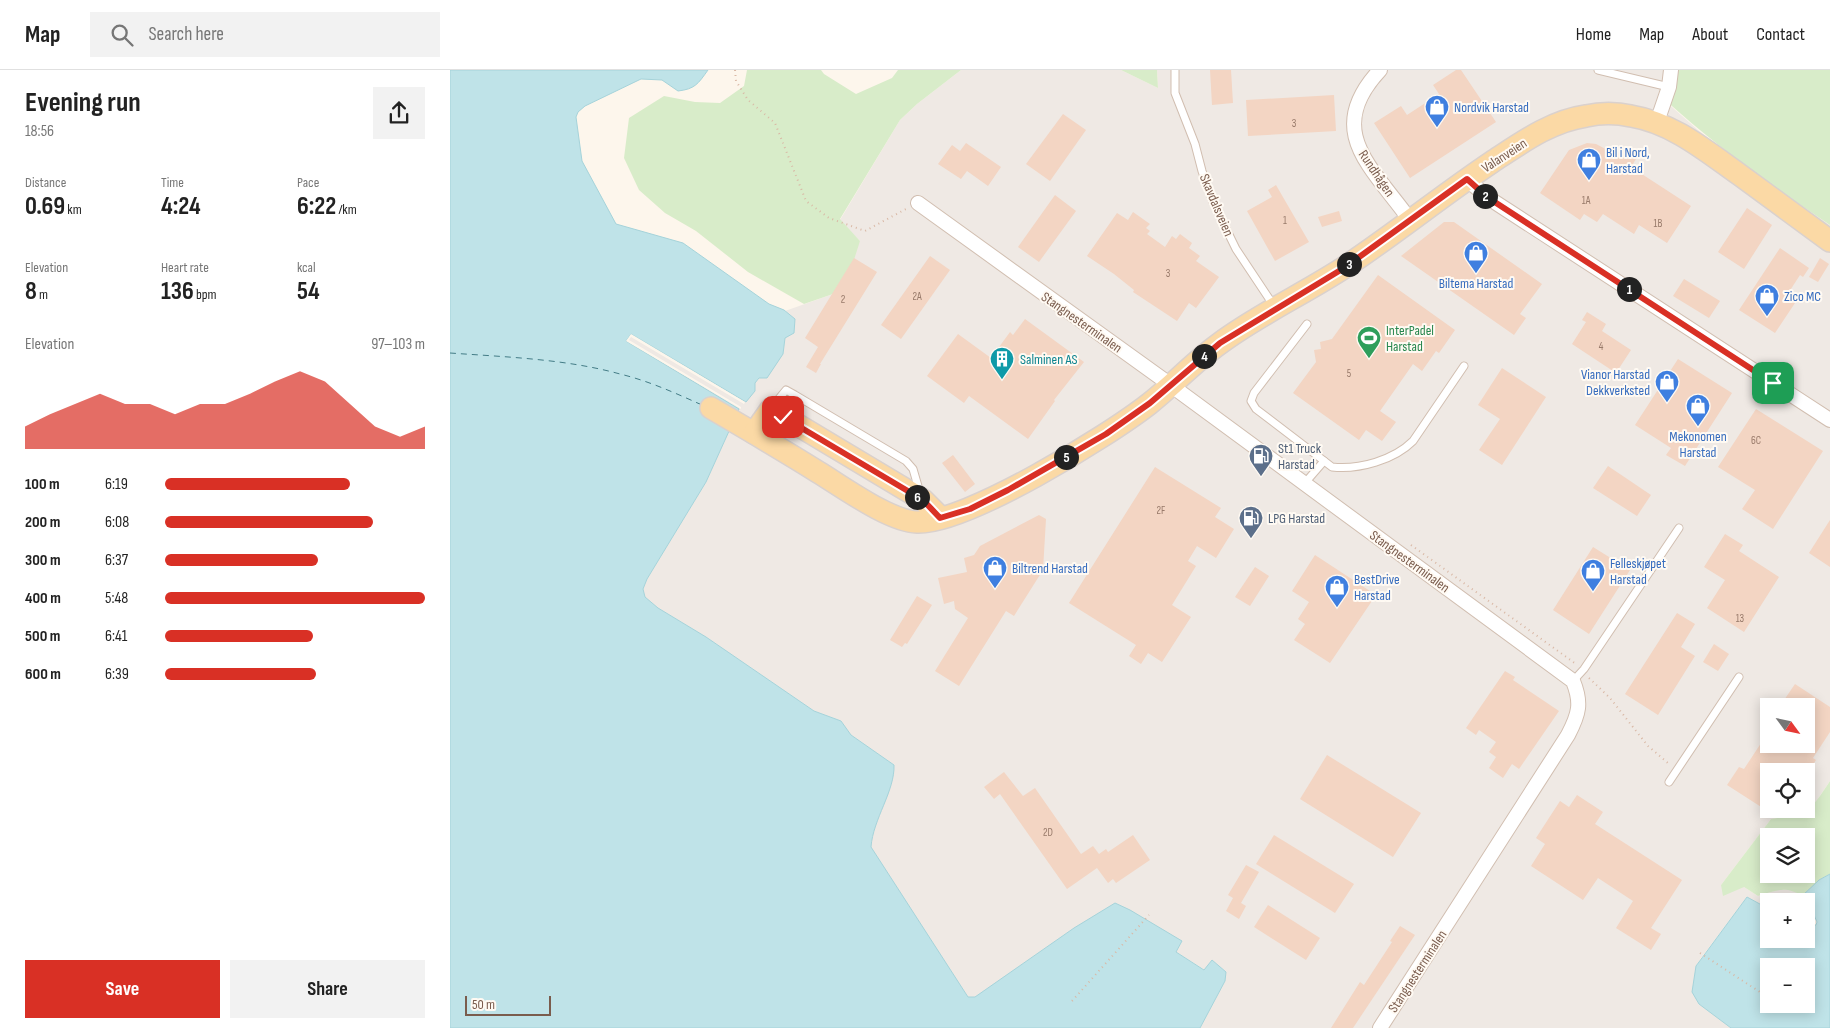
<!DOCTYPE html>
<meta charset="utf-8">
<style>
:root{--surface:#fff;--page:#f2f2f2;--text:#222;--muted:#767676;--line:#e0e0e0;--accent:#d93025}
body{margin:0;font-family:"Sofia Sans Condensed",sans-serif;background:var(--page);color:var(--text);height:100vh;display:flex;flex-direction:column;font-size:19px;white-space:nowrap}
*{box-sizing:border-box;margin:0}
p{font-size:16px;color:var(--muted)}
.icon{flex:none;width:28px;height:28px;fill:none;stroke:currentColor;stroke-width:2;stroke-linecap:round;stroke-linejoin:round}
.map{position:relative;flex:1;overflow:hidden}
.details{display:flex;flex-direction:column;background:var(--surface);width:450px}
.details>*{flex:none}
.needle{width:32px;rotate:123deg}
.controls{position:absolute;left:1310px;top:628px;display:grid;gap:10px}
.controls a{display:grid;place-items:center;width:55px;height:55px;border-radius:0px;background:var(--surface);box-shadow:0 2px 12px #0003;font-size:25px}
.scale{position:absolute;left:15px;bottom:12px;width:86px;box-sizing:border-box;padding-left:5px;border:2px solid #7a5c4d;border-top:0;font-size:14px;line-height:18px;white-space:nowrap;color:#7a5c4d;-webkit-text-stroke:4px #fffaf3;paint-order:stroke}
.pin{position:absolute;display:grid;place-items:center;width:42px;height:42px;color:#fff;margin:-21px;border-radius:10px;box-shadow:0 2px 8px #0006}
.km{position:absolute;width:25px;height:25px;margin:-12px;border-radius:50%;background:#222;color:#fff;font-size:14px;line-height:25px;text-align:center}
.round{display:grid;place-items:center;flex:none;width:52px;height:52px;border-radius:0px;background:var(--page)}
.overview{display:flex;align-items:center;justify-content:space-between;height:85px;padding:0 25px}
h1{font-size:28px;font-weight:700;line-height:38px}
.stats{display:grid;grid-template-columns:repeat(3,1fr);gap:8px;height:85px;padding:5px 25px}
.stats div{display:grid;align-content:center}
.stats b{font-size:25px;font-weight:700}
.stats small{font-size:14px;font-weight:400}
.stats p{font-size:14px}
.chart{height:140px;padding:10px 25px}
.chart p{display:flex;justify-content:space-between}
.chart svg{width:100%;height:90px;margin-top:5px;fill:var(--accent);opacity:.7}
.primary-button{display:flex;gap:10px;margin-top:auto;padding:10px 25px}
.primary-button a{flex:1;height:58px;border-radius:0px;background:var(--accent);color:#fff;font-size:20px;font-weight:700;line-height:58px;text-align:center}
.primary-button a+a{background:var(--page);color:var(--text)}
ul{padding:0 25px;list-style:none;font-size:16px}
li{display:grid;grid-template-columns:80px 60px 1fr;align-items:center;height:38px}
li i{height:12px;border-radius:6px;background:var(--accent)}
header{display:flex;align-items:center;gap:30px;box-sizing:border-box;height:70px;padding:0 25px;background:var(--surface);border-bottom:1px solid var(--line)}
header strong{font-size:24px}
nav{display:flex;gap:28px;margin-inline-start:auto;font-size:18px}
.search{width:350px;height:45px;background:var(--page);display:flex;align-items:center;gap:12px;box-sizing:border-box;padding:0 18px;border-radius:0px;color:var(--muted);font-size:19px}
main{display:flex;flex:1;min-height:0}
.map>svg:first-child{display:block}
</style>
<header>
<strong>Map</strong>
<div class="search"><svg class="icon" aria-label="search" viewBox="0 0 24 24"><circle cx="10" cy="10" r="6"/><path d="M15 15l6 6"/></svg>Search here</div>
<nav><a>Home</a><a>Map</a><a>About</a><a>Contact</a></nav>
</header>
<main>
<section class="details">
<div class="overview"><div><h1>Evening run</h1><p>18:56</p></div><a class="round"><svg class="icon" aria-label="share" viewBox="0 0 24 24"><path d="M12 15V3M7 8l5-5 5 5M5 13v7h14v-7"/></svg></a></div>
<div class="stats">
<div><p>Distance</p><b>0.69<small> km</small></b></div>
<div><p>Time</p><b>4:24</b></div>
<div><p>Pace</p><b>6:22<small> /km</small></b></div>
</div>
<div class="stats">
<div><p>Elevation</p><b>8<small> m</small></b></div>
<div><p>Heart rate</p><b>136<small> bpm</small></b></div>
<div><p>kcal</p><b>54</b></div>
</div>
<div class="chart"><p><span>Elevation</span>97–103 m</p>
<svg viewBox="0 0 160 44" preserveAspectRatio="none"><path d="M0 44V33L10 27L20 22L30 17L40 22L50 22L60 27L70 22L80 22L90 17L100 11L110 6L120 11L130 22L140 33L150 38L160 33V44z"/></svg>
</div>
<ul>
<li><b>100 m</b>6:19<i style="width:71%"></i></li>
<li><b>200 m</b>6:08<i style="width:80%"></i></li>
<li><b>300 m</b>6:37<i style="width:59%"></i></li>
<li><b>400 m</b>5:48<i style="width:100%"></i></li>
<li><b>500 m</b>6:41<i style="width:57%"></i></li>
<li><b>600 m</b>6:39<i style="width:58%"></i></li>
</ul>
<div class="primary-button"><a>Save</a><a>Share</a></div>
</section>
<div class="map">
<svg width="1380" height="958" viewBox="0 0 1380 958">
<rect width="100%" height="100%" fill="#fdf6ec"/>
<path fill="#efe9e4" fill-rule="evenodd" d="M511 0H671L708 18 707 0H1225L1214 30 1248 60 1292 94 1380 155V711L1363 736 1353 744 1321 749 1271 815 1294 817 1308 826 1327 820 1342 819 1356 831H1319V839L1297 827 1251 888 1246 896 1249 934 1281 958H750L775 911 776 902 762 890 755 900 726 882 732 872 525 927H518L421 777 422 764 440 714 444 702V695L401 665 391 651 364 641 256 567 208 538 195 527 193 519 197 509 256 412 289 339 175 271 181 264 296 332 305 313 333 284 335 268 344 250 335 241 383 224 410 171 390 150 450 50 467 34ZM1319 636H1356V674H1319ZM1319 701H1356V739H1319Z"/>
<g fill="#d8ecc9" fill-rule="evenodd">
<polygon points="297,0 371,0 374,4 406,24 442,8 448,0 511,0 467,34 450,50 390,149 410,171 402,196 383,224 354,234 298,202 246,161 215,143 189,120 174,88 179,48 214,26 245,32 270,33 294,16"/>
<polygon points="671,0 707,0 708,18"/>
<path d="M1225 0H1380V155C1322 116 1266 76 1214 29Z"/>
<path d="M1380 711V804L1369 810 1352 826C1335 815 1326 821 1308 826L1294 817 1273 826 1271 815 1321 749C1360 742 1358 744 1380 711ZM1319 766H1356V804H1319Z"/>
</g>
<g fill="#bfe3e8" stroke="#a5d3da" fill-rule="evenodd">
<path d="M0 0H258C248 14 245 19 228 21L212 10 191 9 135 36 128 42 126 47 132 91 166 154 233 173 319 234 334 240 345 249 344 263 335 268 333 284 317 308H309L305 313V321L296 332 181 264 176 271 289 339 256 412 197 509 193 519 195 527 208 538 256 567 364 641 391 651 401 665 444 695C445 721 423 749 421 777L518 927H525L624 858 665 833 680 840 732 871 726 882 754 900 762 890 776 902 775 911 750 958H0Z"/>
<path d="M1380 804V958H1281L1249 934 1242 922 1246 896 1297 827 1319 839V869H1356V857L1366 855 1367 852 1361 838 1352 826 1369 810ZM1319 896H1356V934H1319Z"/>
</g>
<polygon fill="#fdf6ec" points="181,264 295,332 294,334 181,267 179,270 291,337 291,339 176,271"/>
<g fill="none" stroke-linecap="round" stroke-linejoin="round">
<path stroke="#437c86" stroke-width="1" stroke-dasharray="6 5" stroke-linecap="butt" d="M0 283C56 287 116 289 170 304 199 311 225 323 252 335"/>
</g>
<g fill="#f3d5c3">
<polygon points="760,0 781,0 783,33 762,35"/>
<polygon points="1006,0 1011,0 1046,52 960,108 924,53 951,36 957,45 989,24 983,15"/>
<polygon points="884,25 886,61 798,66 796,30"/>
<polygon points="613,44 636,60 600,111 576,94"/>
<polygon points="516,73 551,97 538,116 517,101 511,109 488,94 502,75 510,81"/>
<polygon points="1137,73 1146,74 1167,85 1171,79 1186,89 1181,97 1241,136 1217,173 1189,155 1184,164 1153,144 1147,152 1134,144 1130,150 1090,123 1119,80"/>
<polygon points="826,115 859,172 825,191 797,141 822,127 818,120"/>
<polygon points="605,125 626,141 589,192 568,177"/>
<polygon points="1297,138 1322,155 1294,199 1268,182"/>
<polygon points="889,141 892,151 872,157 868,147"/>
<polygon points="683,142 700,154 696,158 700,161 697,164 715,177 722,166 726,169 730,164 742,173 739,178 750,186 746,191 769,207 746,238 739,233 727,251 683,222 684,220 664,204 637,186 667,143 678,150"/>
<polygon points="994,152 1004,152 1092,214 1070,244 1076,248 1064,265 951,186"/>
<polygon points="1330,178 1359,198 1353,207 1350,205 1339,222 1349,227 1325,263 1289,240"/>
<polygon points="480,186 500,200 451,269 431,255"/>
<polygon points="404,188 427,202 370,294 371,294 366,303 356,297 368,277 355,268"/>
<polygon points="1370,188 1379,194 1368,212 1359,207"/>
<polygon points="928,205 1005,260 989,283 986,281 972,301 963,294 930,341 946,352 932,371 916,360 909,370 843,323 866,292 864,280 871,279 870,272 882,269"/>
<polygon points="1234,209 1270,231 1259,248 1223,226"/>
<polygon points="1137,242 1156,254 1152,261 1181,280 1166,303 1122,274 1136,252 1132,250"/>
<polygon points="575,249 634,292 604,330 605,331 578,369 519,326 514,333 477,306 508,264 541,288 560,262 563,265"/>
<polygon points="1228,289 1282,323 1235,396 1216,385 1221,378 1185,355"/>
<polygon points="1052,298 1096,327 1052,395 1029,380 1050,349 1028,335"/>
<polygon points="1306,339 1373,381 1323,459 1292,439 1305,420 1268,397"/>
<polygon points="503,385 525,414 515,422 492,393"/>
<polygon points="1158,396 1201,425 1187,446 1143,418"/>
<polygon points="705,397 771,438 765,447 784,459 766,488 747,476 738,491 746,496 722,535 741,547 712,592 698,583 691,594 679,586 686,575 619,533"/>
<polygon points="589,445 596,449 593,500 564,546 556,541 509,616 485,601 518,548 505,539 504,531 494,534 488,508 517,502 514,488 524,485 530,476"/>
<polygon points="1380,450 1380,497 1359,483"/>
<polygon points="1275,464 1293,475 1289,481 1329,507 1294,562 1257,538 1275,510 1254,497"/>
<polygon points="1143,477 1180,500 1139,564 1103,540"/>
<polygon points="865,485 926,525 880,593 844,570 855,554 848,549 859,532 842,521"/>
<polygon points="805,497 819,506 800,536 785,527"/>
<polygon points="467,526 482,535 457,574 455,573 452,577 440,570"/>
<polygon points="1227,543 1245,554 1231,577 1245,586 1208,645 1175,624"/>
<polygon points="1264,574 1279,584 1268,601 1253,592"/>
<polygon points="1055,601 1065,607 1063,610 1109,641 1069,699 1062,694 1053,708 1039,698 1046,687 1039,682 1046,672 1029,660 1026,665 1016,658"/>
<polygon points="1345,614 1380,637 1380,662 1363,688 1366,690 1359,701 1319,701 1319,742 1277,715 1289,697 1294,699 1319,661 1319,674 1356,674 1356,636 1330,636"/>
<polygon points="877,685 971,743 943,787 850,729"/>
<polygon points="554,702 573,726 585,718 631,784 643,776 649,784 656,779 658,782 683,765 700,790 666,813 663,809 658,813 647,798 617,819 550,724 544,729 534,717"/>
<polygon points="1127,725 1153,742 1145,754 1232,810 1201,858 1211,864 1201,880 1166,858 1183,831 1148,808 1133,830 1081,796 1095,774 1086,768 1110,731 1119,737"/>
<polygon points="824,765 904,814 885,843 806,794"/>
<polygon points="796,795 809,802 791,833 796,836 789,849 776,841 783,828 778,825"/>
<polygon points="818,835 870,868 856,890 804,857"/>
<polygon points="950,856 965,865 903,958 881,958 910,912 914,915 942,872 940,871"/>
</g>
<g fill="none" stroke-linecap="round" stroke-linejoin="round">
<defs>
<g id="service">
<polyline points="725,0 725,23 745,74 752,101 763,132 786,179 824,236"/>
<polyline points="1148,0 1219,17"/>
<path d="M857 254 804 323 801 331 806 339 882 397C909 400 944 390 963 371L1014 296"/>
<polyline points="322,337 336,320 345,325 456,391 463,399 470,423"/>
<polyline points="854,414 874,391"/>
<polyline points="1123,611 1134,599 1229,458"/>
<polyline points="1219,712 1289,607"/>
</g>
<g id="minor">
<path d="M930 0C873 61 922 97 960 150"/>
<polyline points="1207,52 1219,17 1221,0"/>
<polyline points="1017,109 1037,127 1380,350"/>
<path d="M468 133 711 308 1123 611C1132 633 1129 644 1118 665L930 958"/>
</g>
<g id="primary">
<path d="M261 338C297 359 333 380 368 402 393 417 439 451 467 452 516 454 658 366 699 334 723 315 744 292 769 274 809 244 856 223 898 195 947 162 993 125 1042 92 1071 73 1101 51 1136 46 1150 43 1167 43 1181 46 1223 53 1256 81 1290 105 1320 127 1350 149 1380 171"/>
<polyline points="304,363 321,339 473,430 490,447"/>
</g>
</defs>
<use href="#service" stroke="#d1beb0" stroke-width="9"/>
<use href="#minor" stroke="#d1beb0" stroke-width="16"/>
<use href="#primary" stroke="#dad1cd" stroke-width="24"/>
<g stroke="#d9b8a5" stroke-width="2" stroke-dasharray="1 4" stroke-linecap="butt">
<polyline points="285,0 286,11 298,30 325,53 356,131 379,148 415,161 456,139"/>
<polyline points="961,475 1126,594"/>
<polyline points="1139,608 1160,628 1198,676 1219,694"/>
<polyline points="1250,883 1313,924"/>
<polyline points="622,931 699,845"/>
</g>
<use href="#service" stroke="#fff" stroke-width="7"/>
<use href="#minor" stroke="#fff" stroke-width="14"/>
<use href="#primary" stroke="#fbd9a5" stroke-width="21"/>
</g>
<g fill="none" stroke-linecap="round" stroke-linejoin="round">
<defs>
<polyline id="route" points="333,347 473,430 490,448 520,439 558,420 656,364 700,333 770,273 894,198 1017,109 1037,127 1323,313"/>
</defs>
<use href="#route" stroke="#fff" stroke-width="10"/>
<use href="#route" stroke="#d93025" stroke-width="6"/>
</g>
<defs>
<symbol id="shop-pin" viewBox="-11 -11 22 30"><path d="M0 17L-7.5 6A9.5 9.5 0 1 1 7.5 6Z" fill="#3f7fe0" stroke="#fffaf3"/><path d="M-5-2.5h2.3a2.7 3.5 0 0 1 5.4 0H5L5.5 6h-11ZM-1.5-2.5h3a1.5 2.3 0 0 0-3 0Z" fill="#fff"/></symbol>
<symbol id="stadium-pin" viewBox="-11 -11 22 30"><path d="M0 17L-7.5 6A9.5 9.5 0 1 1 7.5 6Z" fill="#2e9e5b" stroke="#fffaf3"/><path d="M0-5a6.5 5 0 1 0 0 10a6.5 5 0 1 0 0-10ZM-3.5-1.8h7v3.6h-7Z" fill="#fff"/></symbol>
<symbol id="building-pin" viewBox="-11 -11 22 30"><path d="M0 17L-7.5 6A9.5 9.5 0 1 1 7.5 6Z" fill="#0f9aa8" stroke="#fffaf3"/><path d="M-4-6H4V6H1V3H-1V6H-4ZM-2.5-4.3h1.7v1.8h-1.7ZM.8-4.3h1.7v1.8H.8ZM-2.5-1h1.7V.8h-1.7ZM.8-1h1.7V.8H.8Z" fill="#fff"/></symbol>
<symbol id="fuel-pin" viewBox="-11 -11 22 30"><path d="M0 17L-7.5 6A9.5 9.5 0 1 1 7.5 6Z" fill="#5c6f8a" stroke="#fffaf3"/><path d="M-5.5-6h7V0h2V4h1.3V-2.5L3-4.5l.8-.8L6-3V5H2.5V1h-1V6h-7ZM-4.2-4.7v3.2H.2V-4.7Z" fill="#fff"/></symbol>
</defs>
<g fill-rule="evenodd">
<use href="#shop-pin" x="973" y="23" width="28" height="38"/>
<use href="#shop-pin" x="1125" y="76" width="28" height="38"/>
<use href="#shop-pin" x="1012" y="169" width="28" height="38"/>
<use href="#shop-pin" x="1303" y="212" width="28" height="38"/>
<use href="#stadium-pin" x="905" y="254" width="28" height="38"/>
<use href="#building-pin" x="538" y="275" width="28" height="38"/>
<use href="#shop-pin" x="1203" y="298" width="28" height="38"/>
<use href="#shop-pin" x="1234" y="322" width="28" height="38"/>
<use href="#fuel-pin" x="797" y="372" width="28" height="38"/>
<use href="#fuel-pin" x="787" y="434" width="28" height="38"/>
<use href="#shop-pin" x="531" y="484" width="28" height="38"/>
<use href="#shop-pin" x="1129" y="487" width="28" height="38"/>
<use href="#shop-pin" x="873" y="503" width="28" height="38"/>
</g>
<g text-anchor="middle" stroke-width="4" stroke-linejoin="round" paint-order="stroke">
<g font-size="11" fill="#987a6a">
<text x="844" y="57">3</text>
<text x="1136" y="134">1A</text>
<text x="835" y="154">1</text>
<text x="1208" y="157">1B</text>
<text x="718" y="207">3</text>
<text x="467" y="230">2A</text>
<text x="393" y="233">2</text>
<text x="1151" y="280">4</text>
<text x="899" y="307">5</text>
<text x="1306" y="374">6C</text>
<text x="711" y="444">2F</text>
<text x="1290" y="552">13</text>
<text x="598" y="766">2D</text>
</g>
<g font-size="14" fill="#366cbe" stroke="#fffaf3" text-anchor="start">
<text x="1004" y="42">Nordvik Harstad</text>
<text x="1156" y="87">Bil i Nord,<tspan x="1156" dy="16">Harstad</tspan></text>
<text x="1026" y="218" text-anchor="middle">Biltema Harstad</text>
<text x="1334" y="231">Zico MC</text>
<text x="1200" y="309" text-anchor="end">Vianor Harstad<tspan x="1200" dy="16">Dekkverksted</tspan></text>
<text x="1248" y="371" text-anchor="middle">Mekonomen<tspan x="1248" dy="16">Harstad</tspan></text>
<text x="1160" y="498">Felleskjøpet<tspan x="1160" dy="16">Harstad</tspan></text>
<text x="562" y="503">Biltrend Harstad</text>
<text x="904" y="514">BestDrive<tspan x="904" dy="16">Harstad</tspan></text>
</g>
<g font-size="14" fill="#7a5c4d" stroke="#fffaf3">
<text transform="translate(1054 85) rotate(-33)" y="5">Valanveien</text>
<text transform="translate(927 103) rotate(56)" y="5">Rundhågen</text>
<text transform="translate(767 135) rotate(67)" y="5">Skavdalsveien</text>
<text transform="translate(632 252) rotate(35)" y="5">Stangnesterminalen</text>
<text transform="translate(960 491) rotate(36)" y="5">Stangnesterminalen</text>
<text transform="translate(967 901) rotate(-57)" y="5">Stangnesterminalen</text>
</g>
<g font-size="14" fill="#27864d" stroke="#fffaf3" text-anchor="start">
<text x="936" y="265">InterPadel<tspan x="936" dy="16">Harstad</tspan></text>
</g>
<g font-size="14" fill="#0d838f" stroke="#fffaf3" text-anchor="start">
<text x="570" y="294">Salminen AS</text>
</g>
<g font-size="14" fill="#4e5e75" stroke="#fffaf3" text-anchor="start">
<text x="828" y="383">St1 Truck<tspan x="828" dy="16">Harstad</tspan></text>
<text x="818" y="453">LPG Harstad</text>
</g>
</g>
</svg>
<div class="controls">
<a><svg class="needle" viewBox="-14 -14 28 28"><path d="M0-13l5 13h-10z" fill="#e53935"/><path d="M0 13l5-13h-10z" fill="#767676"/></svg></a>
<a><svg class="icon" aria-label="locate" viewBox="0 0 24 24"><circle cx="12" cy="12" r="6"/><path d="M12 2v4M12 18v4M2 12h4M18 12h4"/></svg></a>
<a><svg class="icon" aria-label="layers" viewBox="0 0 24 24"><path d="M12 4l9 5-9 5-9-5zM3 14l9 5 9-5"/></svg></a>
<a>+</a>
<a>−</a>
</div>
<div class="scale">50 m</div>
<div class="pin" style="left:1323px;top:313px;background:#1e9e55"><svg class="icon" aria-label="arrive" viewBox="0 0 24 24"><path d="M6 21V4h12l-3 4 3 4H6"/></svg></div>
<div class="pin" style="left:333px;top:347px;background:#d93025"><svg class="icon" aria-label="check" viewBox="0 0 24 24"><path d="M5 12l5 5 9-10"/></svg></div>
<b class="km" style="left:1179px;top:219px">1</b>
<b class="km" style="left:1035px;top:126px">2</b>
<b class="km" style="left:899px;top:194px">3</b>
<b class="km" style="left:754px;top:286px">4</b>
<b class="km" style="left:616px;top:387px">5</b>
<b class="km" style="left:467px;top:427px">6</b>
</div>
</main>
